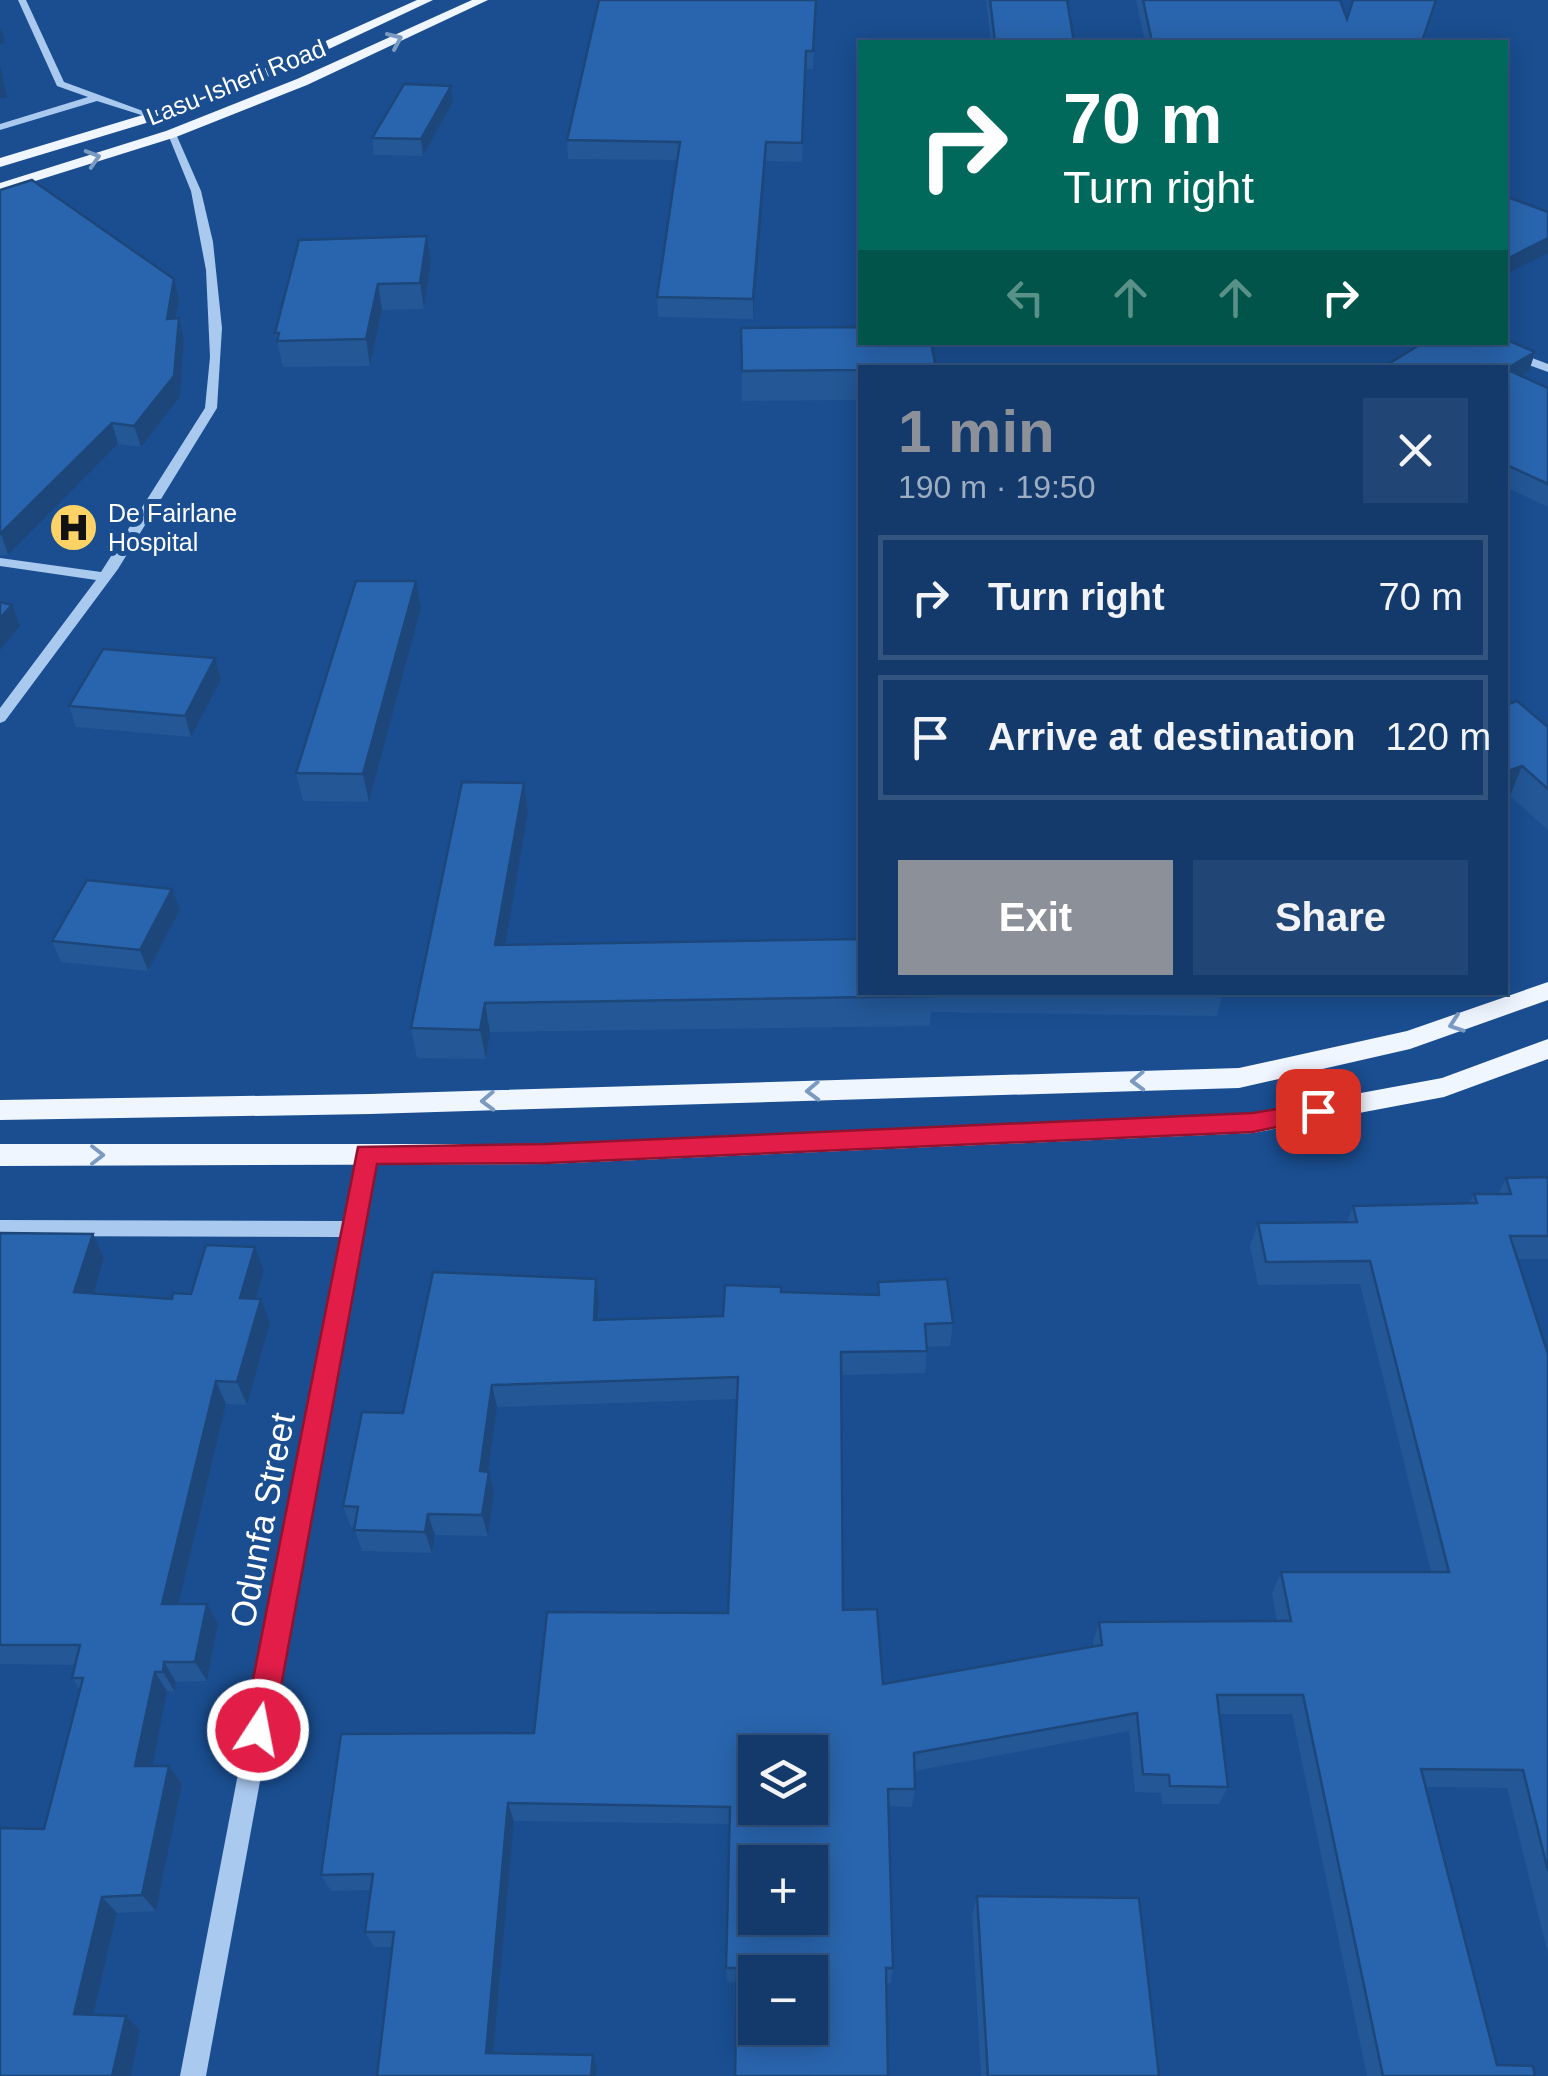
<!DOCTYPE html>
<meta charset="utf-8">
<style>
:root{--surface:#143a6c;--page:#214574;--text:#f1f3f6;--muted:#9dadc2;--line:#33547f;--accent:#8c9099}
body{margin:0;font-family:Arial,sans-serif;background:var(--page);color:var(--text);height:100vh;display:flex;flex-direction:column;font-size:38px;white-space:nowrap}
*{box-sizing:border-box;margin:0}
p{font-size:32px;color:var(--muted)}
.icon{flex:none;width:55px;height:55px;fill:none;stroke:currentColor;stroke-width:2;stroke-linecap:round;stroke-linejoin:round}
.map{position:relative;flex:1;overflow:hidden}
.panel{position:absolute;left:858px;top:365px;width:650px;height:630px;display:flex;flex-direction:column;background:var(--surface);border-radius:0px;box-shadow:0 5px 25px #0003,0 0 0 2px var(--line)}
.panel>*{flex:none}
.banner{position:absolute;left:858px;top:40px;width:650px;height:305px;border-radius:0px;box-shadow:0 5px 25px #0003,0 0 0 2px var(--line);background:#00695c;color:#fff;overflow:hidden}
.buttons{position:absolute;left:738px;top:1735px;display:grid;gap:20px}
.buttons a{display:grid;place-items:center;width:90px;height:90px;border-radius:0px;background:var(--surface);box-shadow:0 5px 25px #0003,0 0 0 2px var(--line);font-size:50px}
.pin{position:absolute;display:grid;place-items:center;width:85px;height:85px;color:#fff;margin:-42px;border-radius:20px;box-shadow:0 5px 15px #0006}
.me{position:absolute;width:110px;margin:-55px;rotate:11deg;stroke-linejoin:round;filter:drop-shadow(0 0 8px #0008)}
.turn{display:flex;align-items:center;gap:35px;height:210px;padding:0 40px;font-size:45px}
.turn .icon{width:130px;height:130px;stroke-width:2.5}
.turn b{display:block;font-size:70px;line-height:85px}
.lanes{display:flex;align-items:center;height:95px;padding:0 40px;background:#0003;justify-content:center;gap:50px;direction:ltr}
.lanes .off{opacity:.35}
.round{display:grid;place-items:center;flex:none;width:105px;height:105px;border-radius:0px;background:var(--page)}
.summary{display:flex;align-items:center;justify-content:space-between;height:170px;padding:0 40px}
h1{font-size:60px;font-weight:700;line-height:75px;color:var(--accent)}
.cta{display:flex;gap:20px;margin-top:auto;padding:20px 40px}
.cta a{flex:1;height:115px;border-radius:0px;background:var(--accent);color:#fff;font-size:40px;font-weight:700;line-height:115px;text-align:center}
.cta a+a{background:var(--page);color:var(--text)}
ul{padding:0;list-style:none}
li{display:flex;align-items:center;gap:30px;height:125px;margin:0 20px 15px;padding:0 20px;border:5px solid var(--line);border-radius:0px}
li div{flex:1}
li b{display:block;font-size:38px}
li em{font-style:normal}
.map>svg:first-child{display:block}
</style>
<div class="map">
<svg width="1548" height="2076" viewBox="0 0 1548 2076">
<rect width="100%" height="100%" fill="#1a4e90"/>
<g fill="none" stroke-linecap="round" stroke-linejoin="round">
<g fill="#a9c9ef" fill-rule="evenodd">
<path d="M18,0H26L64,82L154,115V119L97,101L0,130V124L88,97L57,86Z"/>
<path d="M167,132L176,134L201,191L213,242L222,328L217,408L118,569L5,721L0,723V708L96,580L0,566V558L101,572L205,408L210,357L206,270L191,191Z"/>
<path d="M1516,352L1548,364V372L1512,359L1510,356Z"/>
<path d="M366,1147L373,1149L375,1154L206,2076H180L341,1237L0,1236V1220L344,1221L357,1154L359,1149Z"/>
</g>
<g fill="#f0f6ff" fill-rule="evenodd">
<path d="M417,0H433L280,72L156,120L0,167V158L146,114L270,66Z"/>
<path d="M472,0H488L307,85L176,137L0,192V183L166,131L297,79Z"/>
<path d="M1548,982V1000L1410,1049L1239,1088L370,1114L0,1120V1100L370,1094L1239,1068L1407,1031Z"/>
<path d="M1548,1039V1059L1444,1097L1253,1133L546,1164L0,1166V1144H546L1253,1113L1442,1078Z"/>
</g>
</g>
<g fill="#235796">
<path d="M817,0L813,69H806L802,162L766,161L753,319L658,317L657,297L677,160L568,159L567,140Z"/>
<path d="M986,0H1067L1074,42H991Z"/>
<path d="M1136,0H1340L1347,19L1437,0L1424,42H1145Z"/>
<path d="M451,86L453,102L423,156L374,155L372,138Z"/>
<path d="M0,190L174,279L179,299L176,318H179L184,339L180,397L141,447L118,444L8,555H0Z"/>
<path d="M427,236L431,262L424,309L382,310L370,366L283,367L275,333Z"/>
<path d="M741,328L860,368V400L742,401Z"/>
<path d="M1535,352L1529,371L1521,376L1548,388V507L1505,487V368Z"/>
<path d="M421,608L369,802L303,801L296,773Z"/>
<path d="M221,680L191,737L76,727L69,706Z"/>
<path d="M1505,705L1548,727V830L1510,796Z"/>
<path d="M524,783L528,813L505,945L860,992H1223L1217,1016L931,1012L930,1026L490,1032L486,1059L417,1058L411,1028Z"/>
<path d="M180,910L148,971L61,962L52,941Z"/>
<path d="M1548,1177V1259H1518L1548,1354V1954L1507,1788L1426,1787L1497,2065L1535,2076H1367L1292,1714H1219L1228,1787L1219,1804H1162L1161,1793L1135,1792L1129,1731L914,1771L915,1789L912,1807L888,1806L893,1968L891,1983L727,1982L726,1968L730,1824L514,1821L493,2053L597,2068L596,2076H377L392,1947H374L365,1932L371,1890L331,1891L321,1875L534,1733L728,1613L737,1399L497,1407L488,1472L494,1493L488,1536L435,1535L432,1553L362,1551L354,1528L351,1527L343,1506L403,1413L599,1302V1319L723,1316L781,1292L877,1295L878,1282L953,1323L950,1346L927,1347L925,1373L842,1375L843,1610L883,1684L1093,1646V1642L1099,1622L1277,1621L1272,1593L1281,1572H1431L1360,1284L1258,1285L1250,1246L1258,1223L1347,1222L1353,1206L1469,1203L1474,1194H1498L1506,1178Z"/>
<path d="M0,1233L93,1234L104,1258L93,1293L172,1299L191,1294L255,1247L264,1271L256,1299L270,1323L247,1405L226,1404L179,1604L218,1624L207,1681L176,1682L175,1692L167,1691L152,1766H169L182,1784L156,1911L117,1913L93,2015L140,2030L131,2076H0L44,1829L80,1690L72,1678L75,1665L0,1664Z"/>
<path d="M977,1896L1159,2076H981L972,1916Z"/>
</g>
<g fill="#1d477a">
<path d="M1,28L5,43L0,44V29Z"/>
<path d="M0,65L7,98H0Z"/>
<path d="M451,86L453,102L423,156L421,139Z"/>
<path d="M766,142V161L753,319V299Z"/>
<path d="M427,236L431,262L424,309L420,283Z"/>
<path d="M1548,238V253L1505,275V260Z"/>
<path d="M174,279L179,299L172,340L167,319Z"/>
<path d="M378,284L382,310L370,366L366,339Z"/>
<path d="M179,318L184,339L180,397L141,447L134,426Z"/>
<path d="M1535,352L1529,371L1505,385L1506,369Z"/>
<path d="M112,423L118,444L8,555L1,534Z"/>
<path d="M416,581L421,608L369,802L363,774Z"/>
<path d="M12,605L20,626L0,650V618Z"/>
<path d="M215,658L221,680L191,737L185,716Z"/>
<path d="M1522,766L1510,796L1505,798V772Z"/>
<path d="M524,783L528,813L500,975L495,945Z"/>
<path d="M172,889L180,910L148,971L140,950Z"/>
<path d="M485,1003L490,1032L486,1059L480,1030Z"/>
<path d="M93,1234L104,1258L87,1316L74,1292Z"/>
<path d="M255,1247L264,1271L249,1322L240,1298Z"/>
<path d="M596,1279L599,1302L597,1342L594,1320Z"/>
<path d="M261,1299L270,1323L247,1405L237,1382Z"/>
<path d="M216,1381L226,1404L174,1624L162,1604Z"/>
<path d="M492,1385L497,1407L486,1487L489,1472L494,1493L488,1536L482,1515L480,1471Z"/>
<path d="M428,1514L435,1535L432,1553L425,1532Z"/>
<path d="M207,1604L218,1624L207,1681L195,1662Z"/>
<path d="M164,1662L176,1682L175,1692L163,1672Z"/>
<path d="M155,1672L167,1691L149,1785L135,1766Z"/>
<path d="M169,1766L182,1784L156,1911L142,1895Z"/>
<path d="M508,1803L514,1821L492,2066L486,2053Z"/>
<path d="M102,1897L117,1913L90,2028L74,2014Z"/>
<path d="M126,2016L140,2030L131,2076H112Z"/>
<path d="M593,2055L597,2068L596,2076H591Z"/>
</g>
<g fill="#2965ae" stroke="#1d477a" stroke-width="2.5" fill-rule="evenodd">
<path d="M599,0H816L813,51H806L802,143L766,142L753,299L657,297L680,142L567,140Z"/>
<path d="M990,0H1067L1074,42H995Z"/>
<path d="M1143,0H1340L1347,19L1353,0H1436L1422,42H1152Z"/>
<path d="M404,84L451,86L421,139L372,138Z"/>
<path d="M32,180L174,279L167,319L179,318L174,376L134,426L112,423L0,534V190Z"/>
<path d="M1505,196L1548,212V238L1505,260Z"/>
<path d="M427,236L420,283L378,284L366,339L277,341L279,333H275L299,240Z"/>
<path d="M860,327V342H931L936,368H860V370L742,371L741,328Z"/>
<path d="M1505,339L1535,352L1506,369L1548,388V484L1505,464V368H1382L1424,342H1505Z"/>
<path d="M356,581H416L363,774L296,773Z"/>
<path d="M0,602L12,605L0,618Z"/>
<path d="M103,649L215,658L185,716L69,706Z"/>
<path d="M1517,701L1548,727V789L1522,766L1505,772V705Z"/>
<path d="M462,782L524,783L495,945L860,939V992H933V996L485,1003L480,1030L411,1028Z"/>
<path d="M87,880L172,889L140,950L52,941Z"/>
<path d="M1548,1177V1236H1510L1548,1354V1871L1523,1770L1421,1769L1497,2065L1533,2066L1535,2076H1383L1303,1695H1217L1228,1787L1170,1786L1169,1775L1143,1774L1137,1713L914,1753L915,1789H888L893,1968H886L888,2076H735L737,1968H726L730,1807L508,1803L486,2053L593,2055L591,2076H377L394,1932H365L373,1874L321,1875L341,1734L534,1733L547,1612L728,1613L738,1377L492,1385L480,1471L489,1472L482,1515L428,1514L425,1532L354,1530L358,1507L343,1506L362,1412L403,1413L433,1272L596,1279L594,1320L723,1316L725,1285L781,1287V1292L879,1295L878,1282L947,1279L953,1323L925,1324L927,1351L841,1352L843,1610L877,1609L883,1684L1102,1645L1099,1622L1291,1621L1281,1572H1449L1370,1261L1266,1262L1258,1223L1357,1222L1353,1206L1477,1203L1474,1194H1511L1506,1178ZM755,1752H810V1808H755ZM755,1862H810V1918H755ZM755,1972H810V2028H755Z"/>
<path d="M0,1233L93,1234L74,1292L172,1299L173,1293L191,1294L206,1245L255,1247L240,1298L261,1299L237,1382L216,1381L162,1604H207L195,1662H164L163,1672H155L135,1766H169L142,1895L102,1897L74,2014L126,2016L112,2076H0V1828L44,1829L83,1678H72L80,1645H0Z"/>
<path d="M977,1896L1139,1898L1159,2076H988Z"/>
</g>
<defs><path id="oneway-chevron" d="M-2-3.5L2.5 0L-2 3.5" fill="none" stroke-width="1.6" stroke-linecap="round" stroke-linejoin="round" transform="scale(2.5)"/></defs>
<g stroke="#7a9ac2">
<use href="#oneway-chevron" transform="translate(395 40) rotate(-24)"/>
<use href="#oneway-chevron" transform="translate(93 158) rotate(-17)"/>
<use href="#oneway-chevron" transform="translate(1456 1024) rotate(161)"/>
<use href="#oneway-chevron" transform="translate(1138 1081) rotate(178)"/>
<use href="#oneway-chevron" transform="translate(813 1091) rotate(178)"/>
<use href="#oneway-chevron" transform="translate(488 1101) rotate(178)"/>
<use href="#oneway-chevron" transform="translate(97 1155)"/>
</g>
<path fill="#e11d48" stroke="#92132f" stroke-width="2.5" d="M1318,1102L1326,1104L1329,1111L1326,1117L1253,1132L546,1163L377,1164L273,1730L268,1740L258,1745L247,1740L243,1730L358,1147L546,1144L1253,1113Z"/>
<defs>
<symbol id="hospital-disc" viewBox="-11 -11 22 22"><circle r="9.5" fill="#ffd266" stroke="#1a4e90"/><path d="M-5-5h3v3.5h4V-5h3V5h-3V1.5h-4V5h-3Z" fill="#111"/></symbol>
</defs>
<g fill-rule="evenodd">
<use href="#hospital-disc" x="46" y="500" width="55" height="55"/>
</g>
<g text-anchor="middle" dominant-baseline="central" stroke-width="10" stroke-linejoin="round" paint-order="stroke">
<g font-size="25" fill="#fff" stroke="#1a4e90">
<text transform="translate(236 82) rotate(-22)">Lasu-Isheri Road</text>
</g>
<g font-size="25" fill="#fff" stroke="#1a4e90" text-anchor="start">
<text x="108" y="513">De Fairlane<tspan x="108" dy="29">Hospital</tspan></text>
</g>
<g font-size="35" fill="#fff" stroke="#1a4e90">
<text transform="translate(262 1520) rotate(-79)">Odunfa Street</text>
</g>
</g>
</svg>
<div class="buttons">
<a><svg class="icon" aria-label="layers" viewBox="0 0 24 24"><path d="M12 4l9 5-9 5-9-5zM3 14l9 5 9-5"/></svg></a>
<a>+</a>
<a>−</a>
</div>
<div class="pin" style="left:1318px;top:1111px;background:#d93025"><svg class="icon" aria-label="arrive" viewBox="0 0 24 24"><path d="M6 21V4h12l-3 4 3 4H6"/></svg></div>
<svg class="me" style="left:258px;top:1730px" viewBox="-20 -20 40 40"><circle r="17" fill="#e11d48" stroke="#fff" stroke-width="3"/><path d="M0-11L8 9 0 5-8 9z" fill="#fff"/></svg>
<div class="banner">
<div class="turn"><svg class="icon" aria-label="right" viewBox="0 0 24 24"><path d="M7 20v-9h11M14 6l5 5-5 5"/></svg><div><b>70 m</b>Turn right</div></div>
<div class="lanes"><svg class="icon off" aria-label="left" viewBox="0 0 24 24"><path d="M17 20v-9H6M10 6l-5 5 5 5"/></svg><svg class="icon off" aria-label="ahead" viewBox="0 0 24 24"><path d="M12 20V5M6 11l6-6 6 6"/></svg><svg class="icon off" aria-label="ahead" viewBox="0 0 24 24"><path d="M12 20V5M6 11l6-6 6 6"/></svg><svg class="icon" aria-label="right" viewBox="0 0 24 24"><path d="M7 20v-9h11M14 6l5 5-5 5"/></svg></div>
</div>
<section class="panel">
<div class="summary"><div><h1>1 min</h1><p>190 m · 19:50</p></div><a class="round"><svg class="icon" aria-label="close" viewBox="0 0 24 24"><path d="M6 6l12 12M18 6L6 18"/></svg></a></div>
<ul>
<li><svg class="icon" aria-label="right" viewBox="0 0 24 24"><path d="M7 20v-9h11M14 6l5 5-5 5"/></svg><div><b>Turn right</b></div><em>70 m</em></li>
<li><svg class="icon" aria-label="arrive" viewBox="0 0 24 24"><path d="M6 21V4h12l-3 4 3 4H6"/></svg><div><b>Arrive at destination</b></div><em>120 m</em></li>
</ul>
<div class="cta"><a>Exit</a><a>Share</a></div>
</section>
</div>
